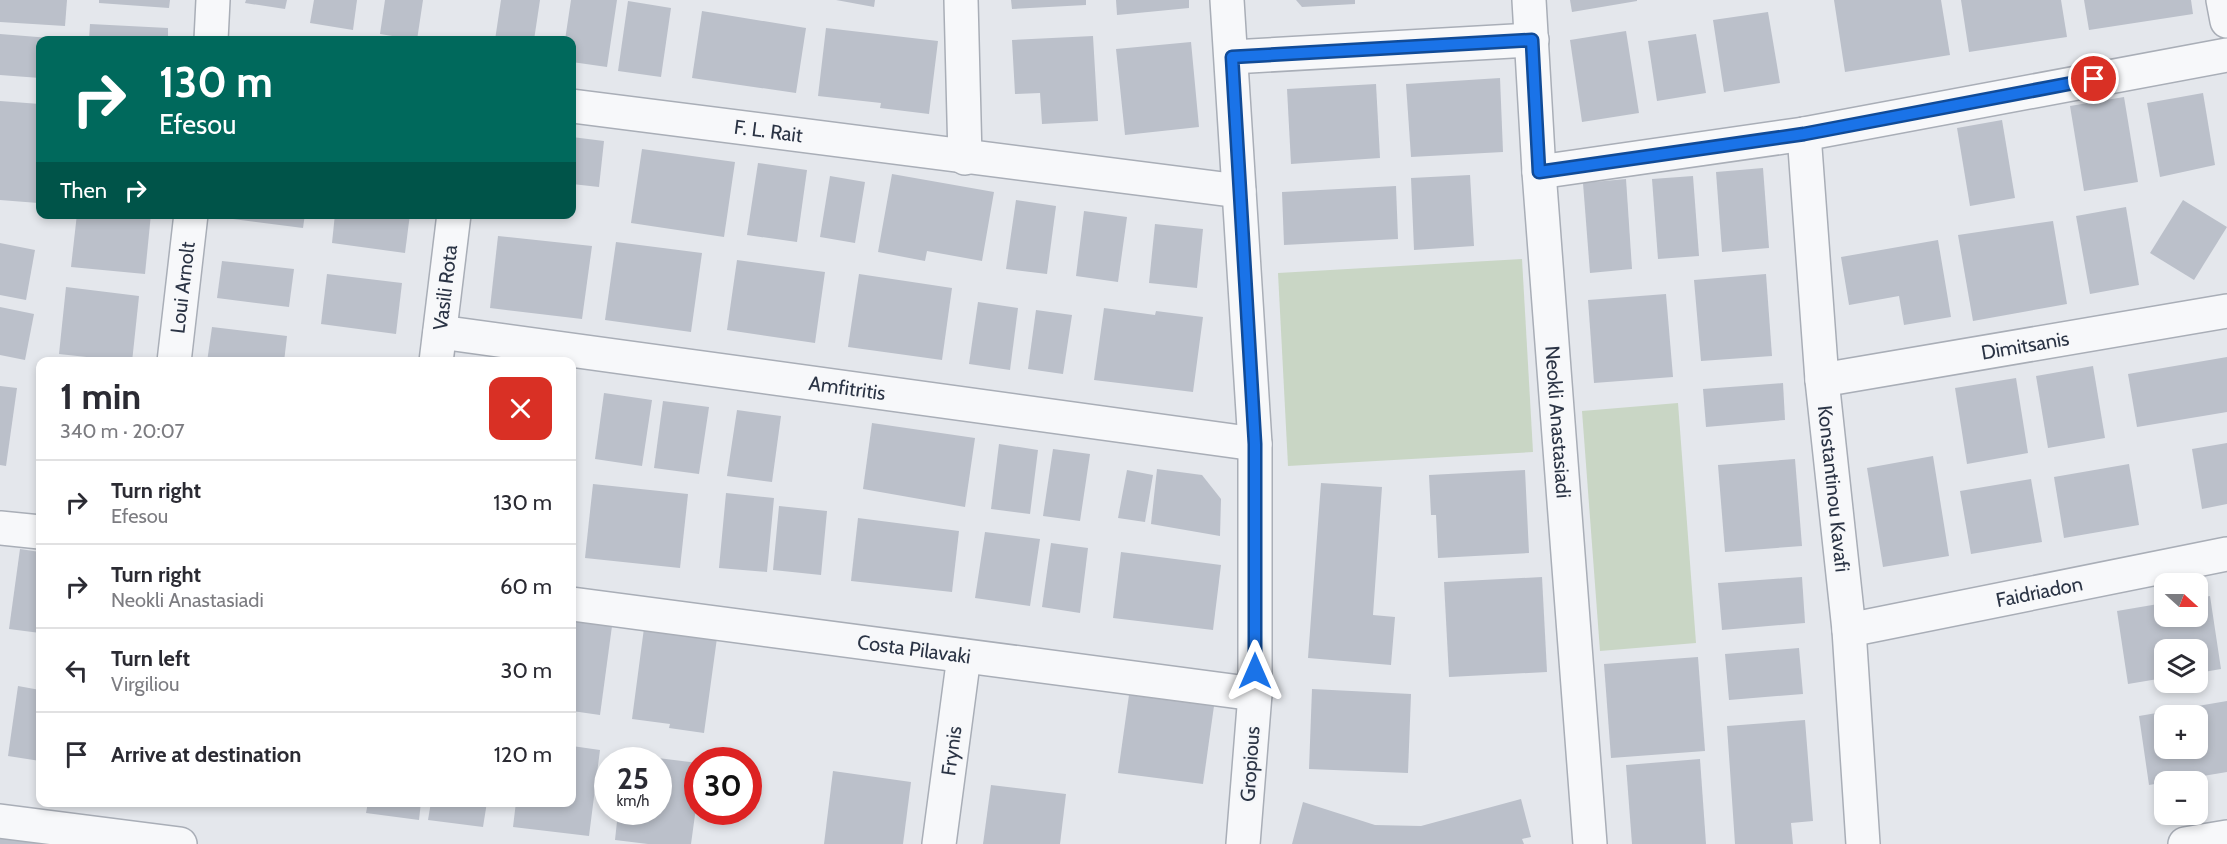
<!DOCTYPE html>
<meta charset="utf-8">
<style>
:root{--surface:#fff;--page:#f2f2f3;--text:#2b2b33;--muted:#7c7c81;--line:#e1e1e2}
body{margin:0;font-family:Cabin,sans-serif;background:var(--page);color:var(--text);height:100vh;display:flex;flex-direction:column;font-size:22px;white-space:nowrap}
*{box-sizing:border-box;margin:0}
p{font-size:20px;color:var(--muted)}
.icon{flex:none;width:33px;height:33px;fill:none;stroke:currentColor;stroke-width:2;stroke-linecap:round;stroke-linejoin:round}
.map{position:relative;flex:1;overflow:hidden}
.details{position:absolute;left:36px;top:357px;width:540px;height:450px;display:flex;flex-direction:column;background:var(--surface);border-radius:12px;box-shadow:0 3px 9px #0003}
.details>*{flex:none}
.hud{position:absolute;left:36px;top:36px;width:540px;height:183px;border-radius:12px;box-shadow:0 3px 9px #0003;background:#00695c;color:#fff;overflow:hidden}
.needle{width:39px;rotate:111deg}
.controls{position:absolute;left:2154px;top:573px;display:grid;gap:12px}
.controls a{display:grid;place-items:center;width:54px;height:54px;border-radius:12px;background:var(--surface);box-shadow:0 3px 9px #0003;font-size:30px}
.speed{position:absolute;left:594px;top:747px;display:flex;gap:12px;font-size:30px;font-weight:700;text-align:center}
.speed>*{display:grid;place-content:center;width:78px;height:78px;border-radius:50%;background:var(--surface);box-shadow:0 3px 9px #0003;line-height:1}
.speed small{font-size:15px;font-weight:400}
.speed .limit{border:9px solid #d22;background:#fff;color:#111}
.pin{position:absolute;display:grid;place-items:center;width:51px;height:51px;color:#fff;margin:-26px;border:3px solid #fff;border-radius:50%;box-shadow:0 2px 6px #0007}
.me{position:absolute;width:66px;margin:-33px;rotate:0deg;stroke-linejoin:round;filter:drop-shadow(0 0 4px #0008)}
.turn{display:flex;align-items:center;gap:21px;height:126px;padding:0 24px;font-size:27px}
.turn .icon{width:78px;height:78px;stroke-width:2.5}
.turn b{display:block;font-size:42px;line-height:51px}
.then{display:flex;align-items:center;height:57px;padding:0 24px;background:#0003;gap:12px;font-size:22px}
.round{display:grid;place-items:center;flex:none;width:63px;height:63px;border-radius:12px;background:var(--page)}
.headline{display:flex;align-items:center;justify-content:space-between;height:102px;padding:0 24px}
h1{font-size:36px;font-weight:700;line-height:45px}
ul{padding:0;list-style:none}
li{display:flex;align-items:center;gap:18px;height:84px;padding:0 24px;border-top:2px solid var(--line)}
li div{flex:1}
li b{display:block;font-size:22px}
li em{font-style:normal}
.map>svg:first-child{display:block}
</style>
<div class="map">
<svg width="2227" height="844" viewBox="0 0 2227 844">
<rect width="100%" height="100%" fill="#e4e7ec"/>
<g fill="#c9d6c5">
<path d="M1522,259L1533,452L1288,466L1278,273Z"/>
<path d="M1678,403L1696,643L1600,651L1582,411Z"/>
</g>
<g fill="#bbc0ca" fill-rule="evenodd">
<path d="M0,0H67L65,26L0,22Z"/>
<path d="M99,0H170L169,8L99,3Z"/>
<path d="M246,0H287L285,9L245,3Z"/>
<path d="M314,0H357L353,30L310,23Z"/>
<path d="M385,0H423L417,40L380,34Z"/>
<path d="M501,0H540L534,40H495Z"/>
<path d="M571,0H617L607,67L572,62V40H565Z"/>
<path d="M836,0H875L874,7Z"/>
<path d="M1011,0H1086V5L1012,9Z"/>
<path d="M1116,0H1189V8L1117,15Z"/>
<path d="M1296,0H1355V4L1302,7Z"/>
<path d="M1570,0H1637V1L1572,12Z"/>
<path d="M1834,0H1941L1950,55L1845,72Z"/>
<path d="M1961,0H2061L2067,37L1969,52Z"/>
<path d="M2084,0H2191L2193,14L2089,30Z"/>
<path d="M628,1L671,8L661,77L618,71Z"/>
<path d="M702,11L806,28L796,93L692,78Z"/>
<path d="M1768,12L1780,83L1724,92L1713,20Z"/>
<path d="M90,24L168,28V40H89Z"/>
<path d="M826,28L938,41L929,114L880,108L881,103L818,96Z"/>
<path d="M1626,31L1639,113L1582,122L1570,40Z"/>
<path d="M0,34L63,39V40H40V78L0,75Z"/>
<path d="M1696,34L1706,93L1657,101L1648,41Z"/>
<path d="M1093,36L1098,121L1042,124L1040,93L1015,94L1012,40Z"/>
<path d="M1191,42L1199,127L1125,135L1116,49Z"/>
<path d="M1500,78L1503,152L1411,157L1406,84Z"/>
<path d="M1376,84L1380,158L1291,164L1287,89Z"/>
<path d="M2203,93L2215,165L2160,177L2147,103Z"/>
<path d="M2124,97L2138,182L2084,191L2070,106Z"/>
<path d="M0,101L40,104L38,203L0,200Z"/>
<path d="M2002,120L2015,198L1970,206L1957,128Z"/>
<path d="M572,137L604,141L599,187L572,184Z"/>
<path d="M642,149L735,162L724,237L631,223Z"/>
<path d="M758,163L807,170L797,242L747,235Z"/>
<path d="M1763,168L1769,248L1722,252L1716,172Z"/>
<path d="M892,174L994,192L982,261L927,251L925,261L878,252Z"/>
<path d="M1470,175L1474,246L1414,250L1411,178Z"/>
<path d="M830,176L865,182L855,243L820,237Z"/>
<path d="M1693,176L1699,256L1658,259L1652,179Z"/>
<path d="M1626,179L1632,269L1590,273L1583,183Z"/>
<path d="M1396,186L1398,239L1284,245L1282,192Z"/>
<path d="M1016,200L1056,206L1047,274L1006,269Z"/>
<path d="M2183,200L2227,227L2194,280L2150,253Z"/>
<path d="M2126,207L2139,285L2090,294L2076,216Z"/>
<path d="M1084,211L1127,217L1118,282L1076,276Z"/>
<path d="M77,214H151L145,274L71,267Z"/>
<path d="M234,214H305L303,228L233,219Z"/>
<path d="M335,214H410L405,253L332,243Z"/>
<path d="M2053,221L2067,304L1973,321L1958,235Z"/>
<path d="M1155,224L1203,229L1197,288L1149,283Z"/>
<path d="M498,236L592,246L582,319L490,308Z"/>
<path d="M1938,240L1951,317L1904,325L1899,296L1849,305L1841,257Z"/>
<path d="M616,242L702,253L691,332L605,320Z"/>
<path d="M0,243L35,250L26,300L0,295Z"/>
<path d="M737,260L825,272L815,343L727,330Z"/>
<path d="M222,261L294,269L289,307L217,298Z"/>
<path d="M327,274L402,283L396,334L321,324Z"/>
<path d="M859,274L952,288L942,360L848,347Z"/>
<path d="M1766,274L1772,356L1701,361L1694,280Z"/>
<path d="M66,287L139,296L132,362L59,354Z"/>
<path d="M1666,294L1673,377L1594,383L1588,300Z"/>
<path d="M978,302L1018,308L1010,370L969,364Z"/>
<path d="M0,307L34,314L25,360L0,355Z"/>
<path d="M1104,308L1155,315L1156,311L1203,317L1193,392L1094,380Z"/>
<path d="M1036,310L1072,315L1063,374L1028,369Z"/>
<path d="M212,327L287,336L284,362H207Z"/>
<path d="M2227,357V412L2137,427L2128,374Z"/>
<path d="M2093,366L2105,438L2048,448L2036,376Z"/>
<path d="M2016,378L2028,453L1967,464L1955,388Z"/>
<path d="M1783,383L1785,420L1706,427L1703,389Z"/>
<path d="M0,386L17,388L6,466L0,465Z"/>
<path d="M604,393L652,400L642,466L595,459Z"/>
<path d="M663,401L709,407L699,474L654,468Z"/>
<path d="M737,410L781,416L772,482L727,476Z"/>
<path d="M872,423L975,438L965,507L863,489Z"/>
<path d="M2227,443V504L2202,509L2192,449Z"/>
<path d="M999,444L1038,450L1030,514L991,509Z"/>
<path d="M1053,449L1090,454L1080,521L1043,516Z"/>
<path d="M1933,456L1949,556L1883,567L1867,468Z"/>
<path d="M1795,459L1802,546L1725,552L1718,465Z"/>
<path d="M2129,464L2139,525L2064,538L2054,477Z"/>
<path d="M1157,469L1202,475L1221,499L1220,536L1151,524Z"/>
<path d="M1127,470L1153,475L1145,522L1118,518Z"/>
<path d="M1525,470L1529,553L1438,558L1436,515H1431L1429,475Z"/>
<path d="M2031,479L2042,542L1971,554L1960,491Z"/>
<path d="M1321,483L1382,487L1373,615L1395,617L1391,665L1308,658Z"/>
<path d="M593,484L688,494L680,568L585,558Z"/>
<path d="M726,493L774,498L767,572L719,568Z"/>
<path d="M779,506L827,511L821,575L773,570Z"/>
<path d="M858,518L959,531L952,592L851,581Z"/>
<path d="M985,532L1040,539L1030,606L975,598Z"/>
<path d="M1051,543L1088,548L1080,613L1042,607Z"/>
<path d="M20,549L40,552V633L9,629Z"/>
<path d="M1121,552L1221,565L1213,630L1113,618Z"/>
<path d="M1542,577L1547,672L1449,677L1444,582Z"/>
<path d="M1802,577L1805,623L1722,630L1718,583Z"/>
<path d="M2210,596L2221,669L2198,673V650H2164V678L2128,684L2117,611L2164,603V616H2198V598Z"/>
<path d="M572,621L612,626L600,715L572,711Z"/>
<path d="M644,628L717,638L704,733L669,728L670,724L632,719Z"/>
<path d="M1799,648L1803,694L1729,700L1725,654Z"/>
<path d="M1698,657L1705,751L1611,758L1604,664Z"/>
<path d="M18,686L40,690V761L8,756Z"/>
<path d="M1312,689L1411,694L1408,773L1309,769Z"/>
<path d="M1129,695L1214,706L1203,784L1118,773Z"/>
<path d="M2227,701V772L2149,785L2139,716ZM2164,716H2198V748H2164Z"/>
<path d="M1805,720L1813,821L1791,823L1793,844H1735L1727,726Z"/>
<path d="M572,746L600,750L589,836L513,827L516,802H572Z"/>
<path d="M626,754L698,763V793L691,844H648L615,840L618,812H658V760H625Z"/>
<path d="M1700,759L1706,844H1632L1626,765Z"/>
<path d="M833,771L911,782L903,844H824Z"/>
<path d="M991,785L1066,794L1060,844H983Z"/>
<path d="M1521,799L1531,837L1522,839L1524,844H1292L1303,802L1375,825L1421,826Z"/>
<path d="M368,802H421L419,820L366,813Z"/>
<path d="M431,802H487L483,827L428,820Z"/>
<path d="M0,833L65,844H0Z"/>
</g>
<g fill="none" stroke-linecap="round" stroke-linejoin="round">
<defs>
<g id="minor">
<path d="M961,0L965,158"/>
<path d="M1227,0L1255,444V694L1243,844"/>
<path id="s1" d="M1529,0L1539,172L1590,844"/>
<path d="M2223,0L2227,21"/>
<path d="M211,40L213,0"/>
<path d="M1232,57L1532,40"/>
<path id="s2" d="M572,106L1239,191"/>
<path id="s3" d="M1804,134L1822,380L1849,630L1863,844"/>
<path d="M1539,172L1804,134L2227,55"/>
<path id="s4" d="M440,332L1255,444"/>
<path id="s5" d="M174,362L191,214"/>
<path id="s6" d="M436,362L454,214"/>
<path id="s7" d="M1822,380L2227,311"/>
<path d="M0,528L40,532"/>
<path id="s8" d="M572,604L1255,694"/>
<path id="s9" d="M1849,630L2227,554"/>
<path d="M0,821L180,844"/>
<path id="s10" d="M939,844L964,656"/>
<path d="M2185,844L2227,837"/>
</g>
</defs>
<use href="#minor" stroke="#a9aeb7" stroke-width="36"/>
<use href="#minor" stroke="#f7f8fa" stroke-width="33"/>
</g>
<g fill="none" stroke-linecap="round" stroke-linejoin="round">
<defs>
<path id="route" d="M1255,671V444L1232,57L1532,40L1539,172L1804,134L2094,79"/>
</defs>
<use href="#route" stroke="#114b97" stroke-width="15"/>
<use href="#route" stroke="#1a73e8" stroke-width="10"/>
</g>
<g text-anchor="middle" dominant-baseline="central" stroke-width="4.5" stroke-linejoin="round" paint-order="stroke">
<g font-size="20" fill="#2b3445" stroke="#f4f6f9">
<text stroke="none"><textPath href="#s2" startOffset="198">F. L. Rait</textPath></text>
<text stroke="none"><textPath href="#s5" startOffset="75">Loui Arnolt</textPath></text>
<text stroke="none"><textPath href="#s6" startOffset="75">Vasili Rota</textPath></text>
<text stroke="none"><textPath href="#s7" startOffset="206">Dimitsanis</textPath></text>
<text stroke="none"><textPath href="#s4" startOffset="411">Amfitritis</textPath></text>
<text stroke="none"><textPath href="#s1" startOffset="423">Neokli Anastasiadi</textPath></text>
<text stroke="none"><textPath href="#s3" startOffset="356">Konstantinou Kavafi</textPath></text>
<text stroke="none"><textPath href="#s9" startOffset="194">Faidriadon</textPath></text>
<text stroke="none"><textPath href="#s8" startOffset="345">Costa Pilavaki</textPath></text>
<text stroke="none"><textPath href="#s10" startOffset="94">Frynis</textPath></text>
<text transform="translate(1250 764) rotate(-86)">Gropious</text>
</g>
</g>
</svg>
<div class="controls">
<a><svg class="needle" viewBox="-14 -14 28 28"><path d="M0-13l5 13h-10z" fill="#e53935"/><path d="M0 13l5-13h-10z" fill="#7c7c81"/></svg></a>
<a><svg class="icon" aria-label="layers" viewBox="0 0 24 24"><path d="M12 4l9 5-9 5-9-5zM3 14l9 5 9-5"/></svg></a>
<a>+</a>
<a>−</a>
</div>
<div class="speed"><div>25<small>km/h</small></div><div class="limit">30</div></div>
<div class="pin" style="left:2094px;top:79px;background:#d93025"><svg class="icon" aria-label="arrive" viewBox="0 0 24 24"><path d="M6 21V4h12l-3 4 3 4H6"/></svg></div>
<svg class="me" style="left:1255px;top:671px" viewBox="-20 -20 40 40"><path d="M0-17L14 15 0 8-14 15z" fill="#1a73e8" stroke="#fff" stroke-width="4"/></svg>
<div class="hud">
<div class="turn"><svg class="icon" aria-label="right" viewBox="0 0 24 24"><path d="M7 20v-9h11M14 6l5 5-5 5"/></svg><div><b>130 m</b>Efesou</div></div>
<div class="then">Then<svg class="icon" aria-label="right" viewBox="0 0 24 24"><path d="M7 20v-9h11M14 6l5 5-5 5"/></svg></div>
</div>
<section class="details">
<div class="headline"><div><h1>1 min</h1><p>340 m · 20:07</p></div><a class="round" style="background:#d93025;color:#fff"><svg class="icon" aria-label="close" viewBox="0 0 24 24"><path d="M6 6l12 12M18 6L6 18"/></svg></a></div>
<ul>
<li><svg class="icon" aria-label="right" viewBox="0 0 24 24"><path d="M7 20v-9h11M14 6l5 5-5 5"/></svg><div><b>Turn right</b><p>Efesou</p></div><em>130 m</em></li>
<li><svg class="icon" aria-label="right" viewBox="0 0 24 24"><path d="M7 20v-9h11M14 6l5 5-5 5"/></svg><div><b>Turn right</b><p>Neokli Anastasiadi</p></div><em>60 m</em></li>
<li><svg class="icon" aria-label="left" viewBox="0 0 24 24"><path d="M17 20v-9H6M10 6l-5 5 5 5"/></svg><div><b>Turn left</b><p>Virgiliou</p></div><em>30 m</em></li>
<li><svg class="icon" aria-label="arrive" viewBox="0 0 24 24"><path d="M6 21V4h12l-3 4 3 4H6"/></svg><div><b>Arrive at destination</b></div><em>120 m</em></li>
</ul>
</section>
</div>
